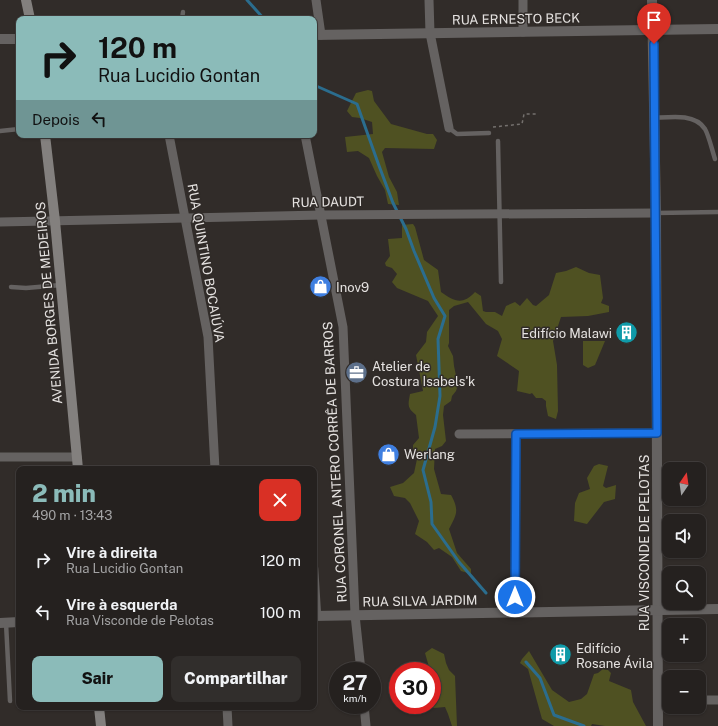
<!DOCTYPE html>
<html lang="pt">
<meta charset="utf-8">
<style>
:root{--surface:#25211f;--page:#312e2c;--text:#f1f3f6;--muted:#a3a3a4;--line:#423e3d;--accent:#8bbbb9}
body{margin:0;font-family:"Public Sans",sans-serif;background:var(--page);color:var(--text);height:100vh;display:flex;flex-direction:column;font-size:15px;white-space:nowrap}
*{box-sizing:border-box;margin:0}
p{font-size:13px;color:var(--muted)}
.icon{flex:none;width:22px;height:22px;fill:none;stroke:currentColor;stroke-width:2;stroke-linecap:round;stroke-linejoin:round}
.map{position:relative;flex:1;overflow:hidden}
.details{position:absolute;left:16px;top:466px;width:301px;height:244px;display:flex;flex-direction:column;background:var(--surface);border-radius:8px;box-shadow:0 1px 3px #0004,0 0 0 1px var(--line)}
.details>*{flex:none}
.guide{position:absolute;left:16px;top:16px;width:301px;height:122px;border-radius:8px;box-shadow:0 1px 3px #0004,0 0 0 1px var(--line);background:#8bbbb9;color:#111;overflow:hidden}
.needle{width:26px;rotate:13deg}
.buttons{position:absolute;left:662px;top:462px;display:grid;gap:8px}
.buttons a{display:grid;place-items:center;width:44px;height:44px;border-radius:8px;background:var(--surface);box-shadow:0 1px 3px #0004,0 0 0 1px var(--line);font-size:20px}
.speed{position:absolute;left:329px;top:662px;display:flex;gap:8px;font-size:20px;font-weight:700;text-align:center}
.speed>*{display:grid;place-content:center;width:52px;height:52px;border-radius:50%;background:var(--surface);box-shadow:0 1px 3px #0004,0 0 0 1px var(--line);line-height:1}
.speed small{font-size:10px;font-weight:400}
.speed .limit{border:6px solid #d22;background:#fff;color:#111}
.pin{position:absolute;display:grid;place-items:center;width:34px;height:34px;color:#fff;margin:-41px -17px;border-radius:50% 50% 50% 0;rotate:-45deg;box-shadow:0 0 4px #0007}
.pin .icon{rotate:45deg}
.me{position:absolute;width:44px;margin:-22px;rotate:0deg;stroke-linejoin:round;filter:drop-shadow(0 0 3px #0008)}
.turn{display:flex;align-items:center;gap:14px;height:84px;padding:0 16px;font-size:18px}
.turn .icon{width:52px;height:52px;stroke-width:2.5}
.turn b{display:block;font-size:28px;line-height:34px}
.then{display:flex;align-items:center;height:38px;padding:0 16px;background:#0003;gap:8px;font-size:15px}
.round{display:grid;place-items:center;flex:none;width:42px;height:42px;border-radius:8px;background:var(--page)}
.head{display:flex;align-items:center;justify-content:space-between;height:68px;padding:0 16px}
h1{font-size:24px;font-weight:800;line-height:30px;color:var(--accent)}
.primary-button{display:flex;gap:8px;margin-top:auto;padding:8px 16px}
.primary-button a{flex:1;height:46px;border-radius:8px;background:var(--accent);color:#111;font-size:16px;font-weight:800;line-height:46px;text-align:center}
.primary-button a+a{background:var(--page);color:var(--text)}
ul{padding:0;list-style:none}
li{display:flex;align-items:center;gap:12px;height:52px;padding:0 16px}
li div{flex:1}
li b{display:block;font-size:15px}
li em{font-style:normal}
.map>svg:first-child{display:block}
</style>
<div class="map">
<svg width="718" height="726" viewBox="0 0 718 726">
<rect width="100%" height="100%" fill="#312c29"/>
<g fill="#4f5122">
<path d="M368,90L372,91L374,101L391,124L427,134H433L437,140L434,149L385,148L382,152L389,177L397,192L399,205L388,204L385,190L377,176L369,158L358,151L347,152L345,137L373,134L372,122L360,118L352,117L347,111L356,93Z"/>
<path d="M413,224L415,227L424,260L438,270L441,292C454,301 462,306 475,292L481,296L483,311L486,312H495L502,316L506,306L515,302L520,306L527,298L533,305L536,306L549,295L556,273L566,271L576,267L589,273L600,275L603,298L601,303L609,306V312L588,316L561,317L553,341L557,365L558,411L556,419L548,416L546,406V401L542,398H536L532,393L530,394L517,391L519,371L497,356L502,339L498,331L486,324L468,302L454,306L449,310V343L448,346L453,356L454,366L457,380L458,385L456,391L452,396L451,401L444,406L443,415L446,441L442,446L435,449L434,469L441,494L451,495C460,511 456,515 449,529L457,553L471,569V574L461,571L452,557L439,548L434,550L427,542L415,534L419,521L410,503L405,498L394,496L390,487L403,483L414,473L417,459L413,449V445L419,438L416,415C407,408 408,405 410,394L423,391L416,355L426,342L427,332L438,316L428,301L397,288L392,282L397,274L392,268L386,266L385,263L390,256L388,239L402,238V225Z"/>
<path d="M583,341H605L595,365L588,368L583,365Z"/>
<path d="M599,464L608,466L603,486L606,488L616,485L615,499L604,502L587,524L574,521L575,503L579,493L590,489L587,478L594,466Z"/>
<path d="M432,648L444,654L446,663L449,670L455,676L457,726H452L448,714L445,707L434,708L431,705H432V693L437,688C435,680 432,680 432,671H426L429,667L425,653Z"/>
<path d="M529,651L552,690L569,702L581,699L587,694L594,674L598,673L603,669L608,670L611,673L609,681L631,690L633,702L646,726H605L592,724L591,726H554L542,719L528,669L520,663L522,659Z"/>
</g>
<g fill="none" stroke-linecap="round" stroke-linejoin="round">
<g stroke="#2b6d8e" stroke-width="3">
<path d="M247,0L264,19"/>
<path d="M314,85L357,104L378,163L393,203L406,229L414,251L434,298L445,316L438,339L440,396L435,427L423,470L431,502L432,524L459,562L486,593"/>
<path d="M526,662L540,678L554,715L584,726"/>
</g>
<path stroke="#74706d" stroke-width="1.5" stroke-dasharray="3 3" stroke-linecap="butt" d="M493,127L522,124L524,114H537"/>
<g stroke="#656261" stroke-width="4.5">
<path d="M182,19L183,12"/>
<path d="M655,118C670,117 695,113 705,129C709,136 712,150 715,159"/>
<path d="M449,128L457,134L489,133"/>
<path d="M0,131L19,129"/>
<path d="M498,141L501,282"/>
<path d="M656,213L718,212"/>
<path d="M11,287L26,288L61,285"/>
<path d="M316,568L319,616"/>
<path d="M6,623L10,701"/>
</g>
<g stroke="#656261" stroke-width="9">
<path d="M316,0L321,35"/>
<path d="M429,0L430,33L449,128"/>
<path d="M523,0V32"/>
<path d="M169,135L208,337L215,469"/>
<path d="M305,135L343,327L355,615L361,671"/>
<path d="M0,222L321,215L656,213"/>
<path d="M459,434L657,433"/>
<path d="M0,457H77"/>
<path d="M515,612L516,434"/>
<path d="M658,699H669"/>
<path d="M699,700H718"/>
<path d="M364,705L366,726"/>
<path d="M227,707L228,726"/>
</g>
<g stroke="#656261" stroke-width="10">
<path d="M652,0L656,213L658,726"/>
<path d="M314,35L718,29"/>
<path d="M0,39H19"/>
<path d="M314,616L718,609"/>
<path d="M0,623L19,622"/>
</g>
<g stroke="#83807e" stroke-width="10">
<path d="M26,0L30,19"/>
<path d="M45,135L55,221L78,469"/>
<path d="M99,707L101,726"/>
</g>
</g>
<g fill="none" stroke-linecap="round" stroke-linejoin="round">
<defs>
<path id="route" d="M515,597L516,434L657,433L655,182L654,44"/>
</defs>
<use href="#route" stroke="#114b97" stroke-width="10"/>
<use href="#route" stroke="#1a73e8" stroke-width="7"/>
</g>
<defs>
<symbol id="shop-disc" viewBox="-11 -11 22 22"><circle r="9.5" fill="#3f7fe0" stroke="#312c29"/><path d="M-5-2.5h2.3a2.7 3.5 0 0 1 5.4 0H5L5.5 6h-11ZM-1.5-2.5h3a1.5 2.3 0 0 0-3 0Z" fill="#fff"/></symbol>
<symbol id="building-disc" viewBox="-11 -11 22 22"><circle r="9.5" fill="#0f9aa8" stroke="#312c29"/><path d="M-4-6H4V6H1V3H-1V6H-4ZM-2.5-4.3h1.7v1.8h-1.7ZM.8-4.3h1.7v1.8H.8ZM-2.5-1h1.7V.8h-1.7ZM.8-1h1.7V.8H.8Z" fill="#fff"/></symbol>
<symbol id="office-disc" viewBox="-11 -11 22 22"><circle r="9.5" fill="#5c6f8a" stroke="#312c29"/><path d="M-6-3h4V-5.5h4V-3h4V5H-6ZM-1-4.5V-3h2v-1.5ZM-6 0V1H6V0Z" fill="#fff"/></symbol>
</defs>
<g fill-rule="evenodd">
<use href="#shop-disc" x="308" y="274" width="25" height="25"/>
<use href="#building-disc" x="614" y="320" width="25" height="25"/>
<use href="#office-disc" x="344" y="360" width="25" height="25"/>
<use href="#shop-disc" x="376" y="442" width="25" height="25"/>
<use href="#building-disc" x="548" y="642" width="25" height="25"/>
</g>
<g text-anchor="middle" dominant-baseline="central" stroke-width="3" stroke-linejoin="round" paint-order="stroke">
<g font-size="13" fill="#e5e2e0" stroke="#312c29">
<text transform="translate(516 19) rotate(-1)">RUA ERNESTO BECK</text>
<text transform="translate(328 202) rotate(-1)">RUA DAUDT</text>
<text transform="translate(206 263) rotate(80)">RUA QUINTINO BOCAIÚVA</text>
<text transform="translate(49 303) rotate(-95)">AVENIDA BORGES DE MEDEIROS</text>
<text transform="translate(335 462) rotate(-93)">RUA CORONEL ANTERO CORRÊA DE BARROS</text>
<text transform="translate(644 543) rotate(-90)">RUA VISCONDE DE PELOTAS</text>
<text transform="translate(420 601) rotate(-1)">RUA SILVA JARDIM</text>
</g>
<g font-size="13" fill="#e5e2e0" stroke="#312c29" text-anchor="start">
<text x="336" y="287">Inov9</text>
<text x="612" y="333" text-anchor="end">Edifício Malawi</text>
<text x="372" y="366">Atelier de<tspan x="372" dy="15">Costura Isabels'k</tspan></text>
<text x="404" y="454">Werlang</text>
<text x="576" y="648">Edifício<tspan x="576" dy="15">Rosane Ávila</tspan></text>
</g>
</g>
</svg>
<div class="buttons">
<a><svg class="needle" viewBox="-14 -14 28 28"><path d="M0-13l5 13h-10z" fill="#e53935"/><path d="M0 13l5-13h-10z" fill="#a3a3a4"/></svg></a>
<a><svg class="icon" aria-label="sound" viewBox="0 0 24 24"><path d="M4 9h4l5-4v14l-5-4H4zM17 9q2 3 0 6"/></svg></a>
<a><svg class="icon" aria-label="search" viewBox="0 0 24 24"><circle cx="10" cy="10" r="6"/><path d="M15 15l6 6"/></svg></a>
<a>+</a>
<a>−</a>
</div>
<div class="speed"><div>27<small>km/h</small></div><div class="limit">30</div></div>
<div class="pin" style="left:654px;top:44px;background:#d93025"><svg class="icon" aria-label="arrive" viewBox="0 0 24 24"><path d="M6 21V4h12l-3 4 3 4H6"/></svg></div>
<svg class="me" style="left:515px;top:597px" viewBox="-20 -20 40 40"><circle r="17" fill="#1a73e8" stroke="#fff" stroke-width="3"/><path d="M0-11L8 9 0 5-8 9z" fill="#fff"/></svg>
<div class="guide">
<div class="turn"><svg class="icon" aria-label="right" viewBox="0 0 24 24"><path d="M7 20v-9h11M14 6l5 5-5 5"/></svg><div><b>120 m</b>Rua Lucidio Gontan</div></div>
<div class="then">Depois<svg class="icon" aria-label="left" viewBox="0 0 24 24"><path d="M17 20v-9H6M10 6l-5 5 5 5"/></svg></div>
</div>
<section class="details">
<div class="head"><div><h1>2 min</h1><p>490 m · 13:43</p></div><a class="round" style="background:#d93025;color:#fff"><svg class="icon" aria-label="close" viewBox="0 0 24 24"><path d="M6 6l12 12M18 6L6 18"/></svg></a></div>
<ul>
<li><svg class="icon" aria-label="right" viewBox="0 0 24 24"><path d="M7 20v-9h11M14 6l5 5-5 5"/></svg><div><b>Vire à direita</b><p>Rua Lucidio Gontan</p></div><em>120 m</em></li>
<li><svg class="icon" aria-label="left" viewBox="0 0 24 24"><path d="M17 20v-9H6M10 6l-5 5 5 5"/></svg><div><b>Vire à esquerda</b><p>Rua Visconde de Pelotas</p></div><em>100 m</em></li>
</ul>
<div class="primary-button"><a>Sair</a><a>Compartilhar</a></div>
</section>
</div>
